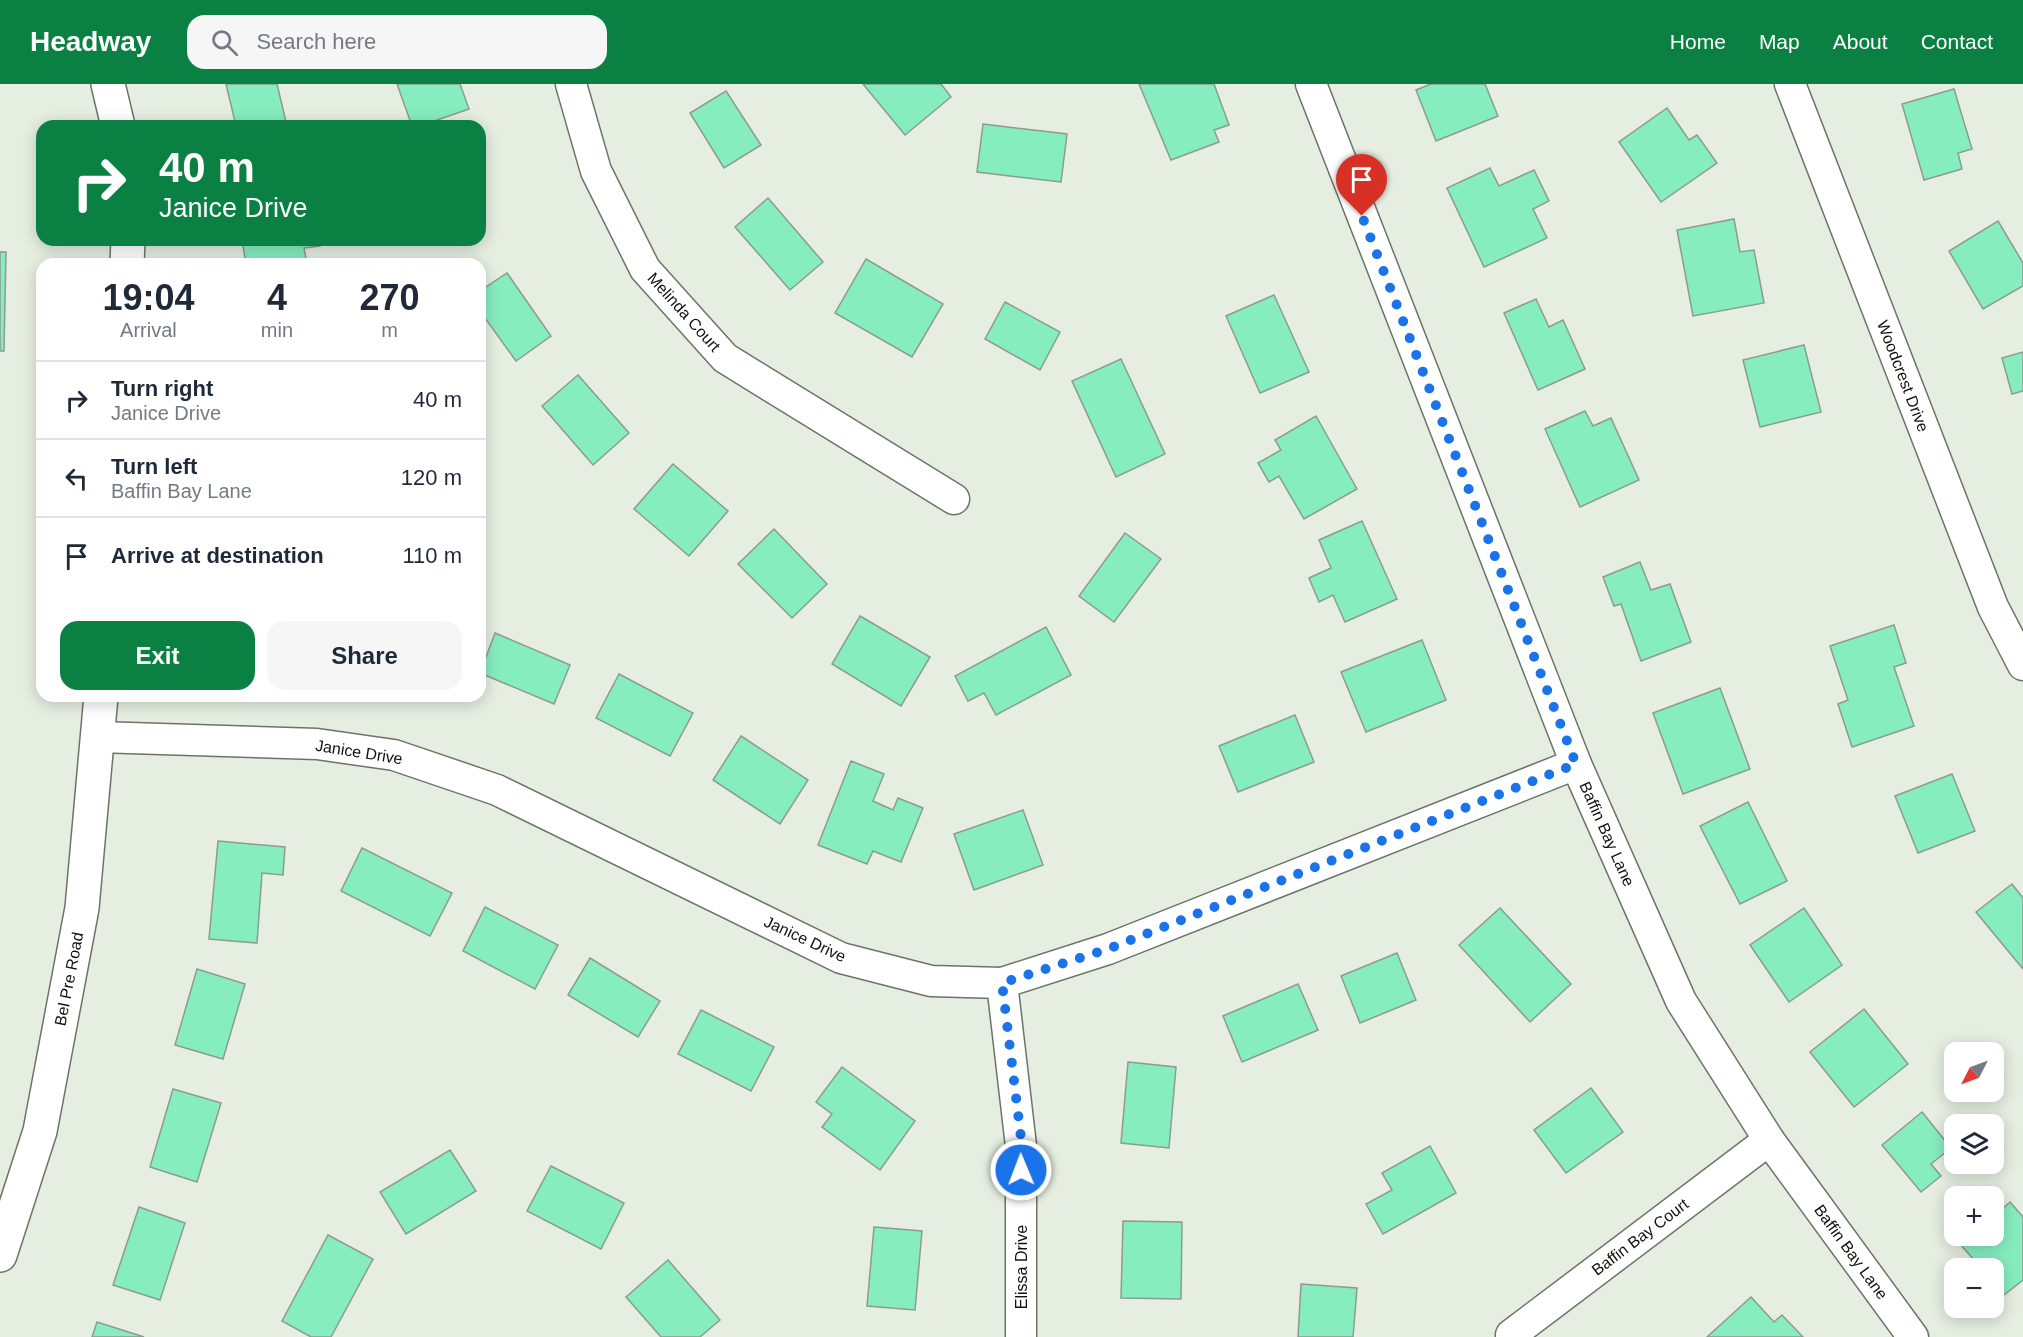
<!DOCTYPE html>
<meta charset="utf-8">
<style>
:root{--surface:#fff;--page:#f6f6f7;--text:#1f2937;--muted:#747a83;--line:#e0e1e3;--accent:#0b8043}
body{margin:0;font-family:Helvetica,sans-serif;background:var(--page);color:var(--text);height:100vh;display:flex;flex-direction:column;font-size:22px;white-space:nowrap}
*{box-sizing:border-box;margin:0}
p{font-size:20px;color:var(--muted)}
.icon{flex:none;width:33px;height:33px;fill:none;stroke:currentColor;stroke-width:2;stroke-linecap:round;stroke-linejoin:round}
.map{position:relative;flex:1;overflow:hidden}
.details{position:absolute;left:36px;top:174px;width:450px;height:444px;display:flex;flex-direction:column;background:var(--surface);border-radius:18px;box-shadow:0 3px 15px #0003}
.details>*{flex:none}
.hud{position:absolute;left:36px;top:36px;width:450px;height:126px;border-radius:18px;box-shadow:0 3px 15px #0003;background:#0b8043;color:#fff;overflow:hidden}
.needle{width:39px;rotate:228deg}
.buttons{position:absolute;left:1944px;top:958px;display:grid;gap:12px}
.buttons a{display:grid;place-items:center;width:60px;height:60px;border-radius:12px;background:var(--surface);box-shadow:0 3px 15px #0003;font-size:30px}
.pin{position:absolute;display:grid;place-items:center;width:51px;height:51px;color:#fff;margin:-62px -26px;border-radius:50% 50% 50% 0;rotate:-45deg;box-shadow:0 0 6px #0007}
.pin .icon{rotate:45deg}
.me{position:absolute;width:66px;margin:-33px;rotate:359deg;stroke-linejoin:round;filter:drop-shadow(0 0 4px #0008)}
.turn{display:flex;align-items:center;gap:21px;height:126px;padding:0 24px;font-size:27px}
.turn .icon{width:78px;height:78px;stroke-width:2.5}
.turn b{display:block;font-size:42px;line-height:51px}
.eta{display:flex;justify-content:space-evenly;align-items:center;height:102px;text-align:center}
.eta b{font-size:36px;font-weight:800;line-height:42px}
.cta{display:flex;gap:12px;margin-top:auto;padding:12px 24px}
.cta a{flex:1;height:69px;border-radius:18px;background:var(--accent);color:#fff;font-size:24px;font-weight:800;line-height:69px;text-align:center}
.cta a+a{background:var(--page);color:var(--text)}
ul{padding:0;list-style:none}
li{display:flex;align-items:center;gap:18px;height:78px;padding:0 24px;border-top:2px solid var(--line)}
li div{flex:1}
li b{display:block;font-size:22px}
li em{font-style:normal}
header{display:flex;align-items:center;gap:36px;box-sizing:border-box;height:84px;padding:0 30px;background:var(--accent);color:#fff}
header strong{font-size:28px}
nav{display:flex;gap:33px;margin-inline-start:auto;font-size:21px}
.search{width:420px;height:54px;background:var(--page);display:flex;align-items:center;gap:15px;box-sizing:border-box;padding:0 21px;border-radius:18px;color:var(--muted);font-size:22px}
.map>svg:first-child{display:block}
</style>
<header>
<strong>Headway</strong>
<div class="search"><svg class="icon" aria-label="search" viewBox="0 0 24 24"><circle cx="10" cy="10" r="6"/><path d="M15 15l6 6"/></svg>Search here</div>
<nav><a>Home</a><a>Map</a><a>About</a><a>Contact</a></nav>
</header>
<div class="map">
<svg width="2023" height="1253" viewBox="0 0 2023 1253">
<rect width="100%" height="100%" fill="#e5eee1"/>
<g fill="#86edbf" stroke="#8c9b93" stroke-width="1.5">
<path d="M226,0H277L287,42H236Z"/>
<path d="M397,0H460L469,25L420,42H412Z"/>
<path d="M863,0H941L951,13L905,51Z"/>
<path d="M1139,0H1214L1229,41L1214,46L1219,58L1171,76Z"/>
<path d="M1431,0H1485L1498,32L1436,57L1416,6Z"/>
<path d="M1954,5L1972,65L1958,69L1962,85L1924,96L1902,20Z"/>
<path d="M726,7L761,61L724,84L690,29Z"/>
<path d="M1667,24L1689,56L1697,51L1717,79L1661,118L1619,58Z"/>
<path d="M983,40L1067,50L1061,98L977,88Z"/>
<path d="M1490,84L1499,102L1534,86L1549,117L1533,125L1547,154L1484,183L1447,104Z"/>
<path d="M768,114L823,178L790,206L735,143Z"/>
<path d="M1734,135L1740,168L1754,166L1764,219L1693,232L1677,146Z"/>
<path d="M1998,137L2023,179V202L1983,225L1949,167Z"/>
<path d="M242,156H320V162L304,164L307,180H246Z"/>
<path d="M0,168H6L4,267H0Z"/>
<path d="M866,175L943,220L912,273L835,229Z"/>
<path d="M507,189L551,252L516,277L480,227V207Z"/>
<path d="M1274,211L1309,288L1260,309L1226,232Z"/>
<path d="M1536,215L1549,243L1563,236L1585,285L1538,306L1504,229Z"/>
<path d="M1005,218L1060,248L1040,286L985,255Z"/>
<path d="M1804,261L1821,328L1760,343L1743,276Z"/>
<path d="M2023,268V307L2012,310L2002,274Z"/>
<path d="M1121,275L1165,370L1116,393L1072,297Z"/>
<path d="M578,291L629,349L593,381L542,322Z"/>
<path d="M1585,327L1593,342L1611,334L1639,396L1580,423L1545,345Z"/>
<path d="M1316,332L1357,405L1304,435L1279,392L1269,398L1258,379L1281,366L1275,356Z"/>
<path d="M673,380L728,427L689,472L634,425Z"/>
<path d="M1362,437L1397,515L1345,538L1333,511L1319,518L1309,494L1331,484L1319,456Z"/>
<path d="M774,445L827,500L792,534L738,480Z"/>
<path d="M1125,449L1161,475L1114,538L1079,512Z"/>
<path d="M1640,478L1651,506L1670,500L1691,558L1641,577L1621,520L1614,522L1603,493Z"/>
<path d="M860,532L930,573L901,622L832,580Z"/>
<path d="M1894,541L1906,579L1894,583L1914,642L1852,663L1838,620L1848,616L1830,562Z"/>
<path d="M1046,543L1071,591L996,631L984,609L968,617L955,592Z"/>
<path d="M495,549L570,581L554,620L480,589Z"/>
<path d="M1422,556L1446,616L1366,648L1341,588Z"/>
<path d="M619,590L693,629L670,672L596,634Z"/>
<path d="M1720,604L1750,685L1683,710L1653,629Z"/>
<path d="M1295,631L1314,678L1238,708L1219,662Z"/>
<path d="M741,652L808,696L780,740L713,696Z"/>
<path d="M851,677L884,690L873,717L893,726L898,714L923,724L901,778L873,767L867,780L818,761Z"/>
<path d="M1952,690L1975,747L1918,769L1895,712Z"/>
<path d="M1748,718L1787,797L1740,820L1700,742Z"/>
<path d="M1023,726L1043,781L974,806L954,750Z"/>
<path d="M218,757L285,763L283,791L262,789L257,859L209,855Z"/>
<path d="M362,764L452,809L430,852L341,807Z"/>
<path d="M2012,800L2023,814V885L1976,828Z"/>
<path d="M485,823L558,861L535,905L463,867Z"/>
<path d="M1500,824L1571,900L1530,938L1459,861Z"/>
<path d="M1804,824L1842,881L1789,918L1750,861Z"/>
<path d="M1397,869L1416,916L1360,939L1341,892Z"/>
<path d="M590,874L660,917L638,953L568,911Z"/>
<path d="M197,885L245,900L223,975L175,961Z"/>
<path d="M1298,900L1318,946L1242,978L1223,932Z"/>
<path d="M1864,925L1908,980L1854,1023L1810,968Z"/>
<path d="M701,926L774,963L751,1007L678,970Z"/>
<path d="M1128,978L1176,983L1169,1064L1121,1059Z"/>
<path d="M842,983L915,1037L880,1086L822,1043L832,1030L816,1018Z"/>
<path d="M1591,1004L1623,1048L1566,1089L1534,1046Z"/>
<path d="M173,1005L221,1019L197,1098L150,1083Z"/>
<path d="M1922,1028L1951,1064L1931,1080L1941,1092L1921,1108L1882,1061Z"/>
<path d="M1430,1062L1456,1109L1383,1150L1366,1120L1392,1106L1382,1089Z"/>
<path d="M450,1066L476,1107L406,1150L380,1108Z"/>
<path d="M551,1082L624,1119L601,1165L527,1127Z"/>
<path d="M2010,1118L2023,1133V1196L2004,1211L1994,1199V1185H1982L1960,1160L1970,1152H1994V1132Z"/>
<path d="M139,1123L185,1139L160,1216L113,1201Z"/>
<path d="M1123,1137L1182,1138L1181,1215L1121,1214Z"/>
<path d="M874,1143L922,1147L915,1226L867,1222Z"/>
<path d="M328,1151L373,1175L331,1253H311L282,1237Z"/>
<path d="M668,1176L720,1236L700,1253H661L626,1213Z"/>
<path d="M1301,1200L1357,1204L1353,1253H1298Z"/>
<path d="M1751,1213L1774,1238L1782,1231L1803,1253H1707Z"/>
<path d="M97,1238L144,1253H92Z"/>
</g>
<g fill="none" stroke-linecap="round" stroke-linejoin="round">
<defs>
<g id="minor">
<path d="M571,0L596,87L645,185L725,274L954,415"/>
<path d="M1311,0L1576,680L1681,917L1769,1056L1913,1253"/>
<path d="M1790,0L1993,523L2023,581"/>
<path d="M98,653L317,660L394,671L497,706L841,874L931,897L1002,899L1108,865L1576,680"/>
<path d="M1002,899L1021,1062V1253"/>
<path d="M1511,1251L1769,1056"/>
</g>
<g id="secondary">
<path d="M108,0L118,42"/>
<path d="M127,180L128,156"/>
<path d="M0,1171L40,1047L82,824L101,612"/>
</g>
</defs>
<use href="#minor" stroke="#6c7468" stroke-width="33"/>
<use href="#secondary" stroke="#6c7468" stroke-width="36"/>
<use href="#minor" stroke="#fff" stroke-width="30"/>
<use href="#secondary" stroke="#fff" stroke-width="33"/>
</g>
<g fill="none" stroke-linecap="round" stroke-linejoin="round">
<path stroke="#1a73e8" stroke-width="10" stroke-dasharray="0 18" d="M1021,1086L1022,1062L1002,899L1108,865L1576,680L1362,132"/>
</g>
<g text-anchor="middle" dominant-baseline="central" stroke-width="5" stroke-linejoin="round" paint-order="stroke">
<g font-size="16" fill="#10120e" stroke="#fff">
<text transform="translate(684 228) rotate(48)">Melinda Court</text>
<text transform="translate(1903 292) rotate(69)">Woodcrest Drive</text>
<text transform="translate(359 668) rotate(9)">Janice Drive</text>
<text transform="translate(1607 750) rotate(66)">Baffin Bay Lane</text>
<text transform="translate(805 855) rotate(25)">Janice Drive</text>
<text transform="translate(69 895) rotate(-79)">Bel Pre Road</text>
<text transform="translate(1640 1153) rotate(-37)">Baffin Bay Court</text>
<text transform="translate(1851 1168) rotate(54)">Baffin Bay Lane</text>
<text transform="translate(1021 1183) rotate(-90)">Elissa Drive</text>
</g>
</g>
</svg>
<div class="buttons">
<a><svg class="needle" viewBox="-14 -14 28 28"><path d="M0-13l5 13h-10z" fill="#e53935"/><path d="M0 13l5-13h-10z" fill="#747a83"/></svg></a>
<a><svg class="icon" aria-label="layers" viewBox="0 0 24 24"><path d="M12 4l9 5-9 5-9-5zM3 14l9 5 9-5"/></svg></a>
<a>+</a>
<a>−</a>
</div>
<div class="pin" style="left:1362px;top:132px;background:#d93025"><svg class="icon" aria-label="arrive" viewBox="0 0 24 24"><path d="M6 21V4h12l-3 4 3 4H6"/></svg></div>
<svg class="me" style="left:1021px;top:1086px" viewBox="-20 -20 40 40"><circle r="17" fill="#1a73e8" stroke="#fff" stroke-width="3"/><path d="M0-11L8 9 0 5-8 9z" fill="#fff"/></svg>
<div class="hud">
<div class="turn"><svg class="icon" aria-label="right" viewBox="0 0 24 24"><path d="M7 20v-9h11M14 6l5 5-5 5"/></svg><div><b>40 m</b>Janice Drive</div></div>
</div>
<section class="details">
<div class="eta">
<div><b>19:04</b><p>Arrival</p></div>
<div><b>4</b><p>min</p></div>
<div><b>270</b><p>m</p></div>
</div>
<ul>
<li><svg class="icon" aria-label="right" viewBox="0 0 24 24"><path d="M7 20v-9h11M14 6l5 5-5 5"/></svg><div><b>Turn right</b><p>Janice Drive</p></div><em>40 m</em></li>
<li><svg class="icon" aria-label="left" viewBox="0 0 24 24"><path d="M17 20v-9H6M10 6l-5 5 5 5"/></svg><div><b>Turn left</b><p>Baffin Bay Lane</p></div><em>120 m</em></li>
<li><svg class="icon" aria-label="arrive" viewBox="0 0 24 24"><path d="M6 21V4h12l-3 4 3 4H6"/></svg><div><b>Arrive at destination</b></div><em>110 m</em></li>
</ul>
<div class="cta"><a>Exit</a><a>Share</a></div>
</section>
</div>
